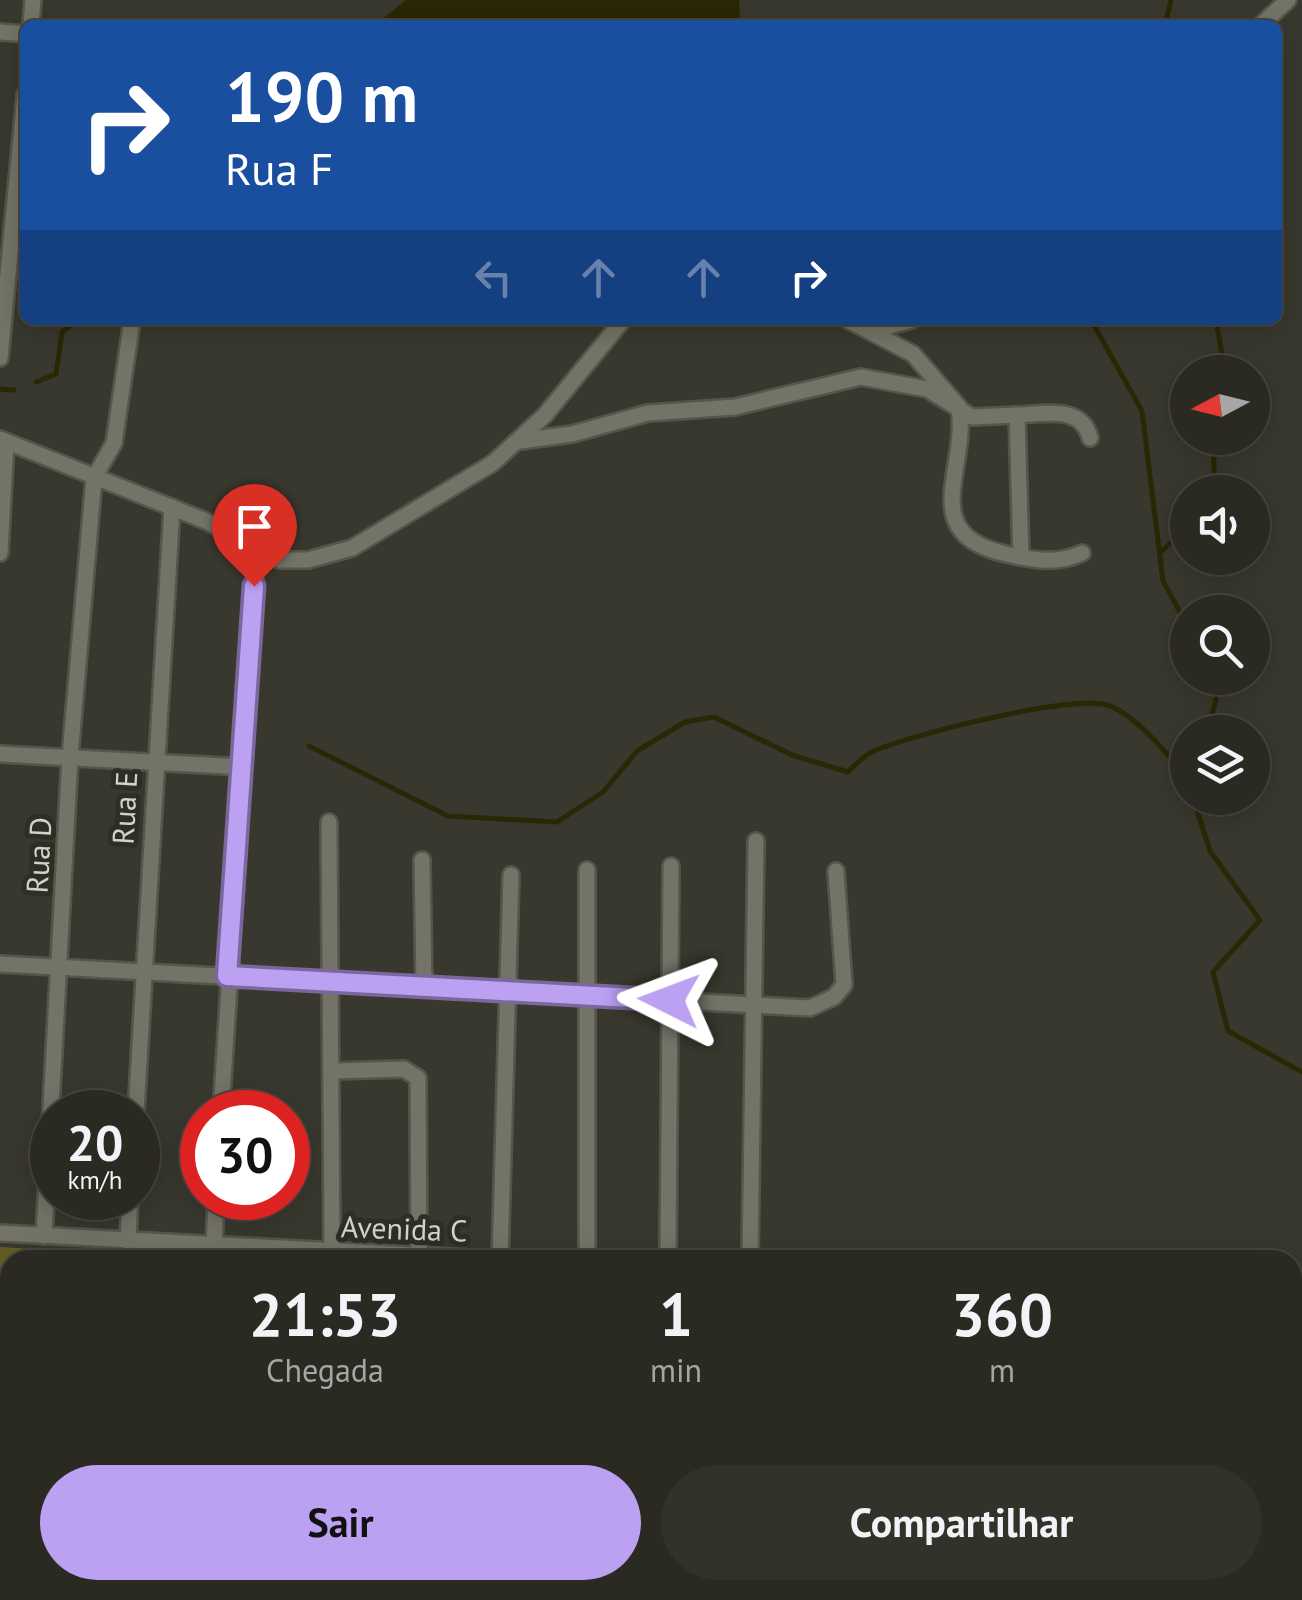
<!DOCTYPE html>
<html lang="pt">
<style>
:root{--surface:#2b2a22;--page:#33322a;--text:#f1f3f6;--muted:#a6a7a5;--line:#474640;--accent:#bca0f2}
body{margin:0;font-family:"PT Sans",sans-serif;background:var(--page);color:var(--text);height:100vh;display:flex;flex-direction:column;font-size:38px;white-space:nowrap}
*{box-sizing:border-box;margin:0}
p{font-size:32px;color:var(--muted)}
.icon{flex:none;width:55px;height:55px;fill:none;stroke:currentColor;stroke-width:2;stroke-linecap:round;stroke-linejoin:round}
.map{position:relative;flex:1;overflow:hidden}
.side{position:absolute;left:0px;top:1250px;width:1302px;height:350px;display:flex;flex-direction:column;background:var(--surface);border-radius:30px 30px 0 0;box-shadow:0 5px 25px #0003,0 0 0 2px var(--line)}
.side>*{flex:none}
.guide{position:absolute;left:20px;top:20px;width:1262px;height:305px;border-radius:15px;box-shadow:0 5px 25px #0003,0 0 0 2px var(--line);background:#1a4fa0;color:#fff;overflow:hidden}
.needle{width:65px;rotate:263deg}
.tools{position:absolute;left:1170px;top:355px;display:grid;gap:20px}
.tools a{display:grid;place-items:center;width:100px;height:100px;border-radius:50%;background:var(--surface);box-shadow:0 5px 25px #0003,0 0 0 2px var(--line);font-size:50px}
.speed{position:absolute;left:30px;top:1090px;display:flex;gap:20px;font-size:50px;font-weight:700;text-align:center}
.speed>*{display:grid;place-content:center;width:130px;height:130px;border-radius:50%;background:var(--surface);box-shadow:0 5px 25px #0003,0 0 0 2px var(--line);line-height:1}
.speed small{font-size:25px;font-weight:400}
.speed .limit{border:15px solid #d22;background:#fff;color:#111}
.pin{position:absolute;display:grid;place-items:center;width:85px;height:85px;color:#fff;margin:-102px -42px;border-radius:50% 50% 50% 0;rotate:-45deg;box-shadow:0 0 10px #0007}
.pin .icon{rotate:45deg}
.me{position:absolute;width:110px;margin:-55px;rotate:273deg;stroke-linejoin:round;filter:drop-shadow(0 0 8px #0008)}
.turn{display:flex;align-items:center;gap:35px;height:210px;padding:0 40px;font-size:45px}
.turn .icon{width:130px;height:130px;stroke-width:2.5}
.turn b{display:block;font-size:70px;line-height:85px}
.lanes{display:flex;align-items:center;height:95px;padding:0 40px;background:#0003;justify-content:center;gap:50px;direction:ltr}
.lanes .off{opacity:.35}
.eta{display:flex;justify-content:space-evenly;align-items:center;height:170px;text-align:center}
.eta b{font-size:60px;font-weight:700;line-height:70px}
.cta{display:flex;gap:20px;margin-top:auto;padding:20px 40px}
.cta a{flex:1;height:115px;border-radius:60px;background:var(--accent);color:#111;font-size:40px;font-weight:700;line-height:115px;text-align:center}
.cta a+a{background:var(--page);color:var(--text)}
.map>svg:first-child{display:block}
</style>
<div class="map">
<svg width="1302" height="1600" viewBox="0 0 1302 1600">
<rect width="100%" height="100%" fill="#39382e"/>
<path fill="#625f24" d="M0,1247L231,1260H10V1590H238V1600H0Z"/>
<path fill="#292704" d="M406,0H739L740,25H375Z"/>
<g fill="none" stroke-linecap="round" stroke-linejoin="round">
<g stroke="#292704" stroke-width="5">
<path d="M1165,25L1171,0"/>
<path d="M1091,320L1142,411L1163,581L1188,627"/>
<path d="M1216,320L1222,355L1220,372"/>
<path d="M36,382L56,374L62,332L78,320"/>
<path d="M0,389L14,390"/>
<path d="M1213,438L1215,492"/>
<path d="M1161,552L1188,526"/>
<path d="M1208,732L1219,686L1215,678"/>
<path d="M309,746L448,816L557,822L603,792L637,751L685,722L714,717L792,755L848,772C855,765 863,756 872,752C909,735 1072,694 1107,705C1135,714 1176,760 1188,786"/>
<path d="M1193,798L1210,851L1260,920L1213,972L1228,1031L1302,1072"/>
<path d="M1292,1415L1302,1417"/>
<path d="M1094,1590L1101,1600"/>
</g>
<defs>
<g id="minor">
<path d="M31,25L33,0"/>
<path d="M1261,25L1288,0"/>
<path d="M0,32L25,34"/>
<path d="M848,320L913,354L959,407C969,469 915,534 1006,554C1033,560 1056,565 1082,553"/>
<path d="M871,331L911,320"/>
<path d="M0,358L25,95"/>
<path d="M1017,415C1045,414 1082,405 1090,438"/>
<path d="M0,439L206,521L279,560H308L352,548L493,463L545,415L623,320"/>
<path d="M520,441L572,434L648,413L735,407L861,377L927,389L972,417L1017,415L1021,557"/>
<path d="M0,553L6,442"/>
<path d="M0,754L243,767"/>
<path d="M329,822L332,1253"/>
<path d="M422,860L424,989"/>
<path d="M0,964L810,1008L834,997L844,985L836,871"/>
<path d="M334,1071L404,1069L418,1078L419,1256"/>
<path d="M136,1112L172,507"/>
<path d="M221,1112L257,550"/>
<path d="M0,1233L506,1260"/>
<path d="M44,1236L70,757L94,478L114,443L132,320"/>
<path d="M128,1241L130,1198"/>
<path d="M214,1247L216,1198"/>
<path d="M500,1260L511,875"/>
<path d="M587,1260V870"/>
<path d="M668,1260L671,866"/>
<path d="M750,1260L756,841"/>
<path d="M0,1336L10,1332"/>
<path d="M590,1590L591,1600"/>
<path d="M337,1600L338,1590"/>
<path d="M432,1600V1590"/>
<path d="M502,1600V1590"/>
<path d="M671,1600V1590"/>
<path d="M756,1600V1590"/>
</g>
</defs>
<use href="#minor" stroke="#55554c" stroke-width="20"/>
<use href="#minor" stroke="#737367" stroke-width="15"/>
</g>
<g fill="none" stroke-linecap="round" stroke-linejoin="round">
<defs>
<path id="route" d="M254,586L227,976L669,1000"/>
</defs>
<use href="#route" stroke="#7a689d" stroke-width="25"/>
<use href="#route" stroke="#bca0f2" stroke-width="18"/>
</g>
<g text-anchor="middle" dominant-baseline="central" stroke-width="10" stroke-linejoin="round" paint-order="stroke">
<g font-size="30" fill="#d2d2cb" stroke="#2e2e24">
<text transform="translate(124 808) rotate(-87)">Rua E</text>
<text transform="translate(38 855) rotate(-87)">Rua D</text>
<text transform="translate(404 1228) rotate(2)">Avenida C</text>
</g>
</g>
</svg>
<div class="tools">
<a><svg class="needle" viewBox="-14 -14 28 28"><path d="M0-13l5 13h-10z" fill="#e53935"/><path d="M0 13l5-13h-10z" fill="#a6a7a5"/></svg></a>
<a><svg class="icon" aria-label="sound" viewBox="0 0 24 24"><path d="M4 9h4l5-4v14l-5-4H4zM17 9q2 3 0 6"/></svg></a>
<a><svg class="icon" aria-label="search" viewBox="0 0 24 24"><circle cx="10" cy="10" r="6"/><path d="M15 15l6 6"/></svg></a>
<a><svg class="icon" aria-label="layers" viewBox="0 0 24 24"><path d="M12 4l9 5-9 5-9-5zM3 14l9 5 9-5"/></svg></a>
</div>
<div class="speed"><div>20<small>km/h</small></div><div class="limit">30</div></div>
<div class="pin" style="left:254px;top:586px;background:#d93025"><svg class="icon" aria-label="arrive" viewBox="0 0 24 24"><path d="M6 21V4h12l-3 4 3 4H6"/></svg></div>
<svg class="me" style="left:669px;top:1000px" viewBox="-20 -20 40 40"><path d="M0-17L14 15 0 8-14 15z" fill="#bca0f2" stroke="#fff" stroke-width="4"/></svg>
<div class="guide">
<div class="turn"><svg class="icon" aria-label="right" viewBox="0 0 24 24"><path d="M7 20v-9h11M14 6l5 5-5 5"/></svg><div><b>190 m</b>Rua F</div></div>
<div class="lanes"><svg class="icon off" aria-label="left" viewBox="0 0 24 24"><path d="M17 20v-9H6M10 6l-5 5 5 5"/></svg><svg class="icon off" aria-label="ahead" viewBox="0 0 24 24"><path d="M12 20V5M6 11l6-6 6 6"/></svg><svg class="icon off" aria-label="ahead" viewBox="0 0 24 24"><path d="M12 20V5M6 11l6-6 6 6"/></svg><svg class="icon" aria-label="right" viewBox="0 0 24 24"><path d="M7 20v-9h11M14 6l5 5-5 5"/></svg></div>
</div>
<section class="side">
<div class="eta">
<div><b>21:53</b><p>Chegada</p></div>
<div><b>1</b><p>min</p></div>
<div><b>360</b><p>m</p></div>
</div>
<div class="cta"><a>Sair</a><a>Compartilhar</a></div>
</section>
</div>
